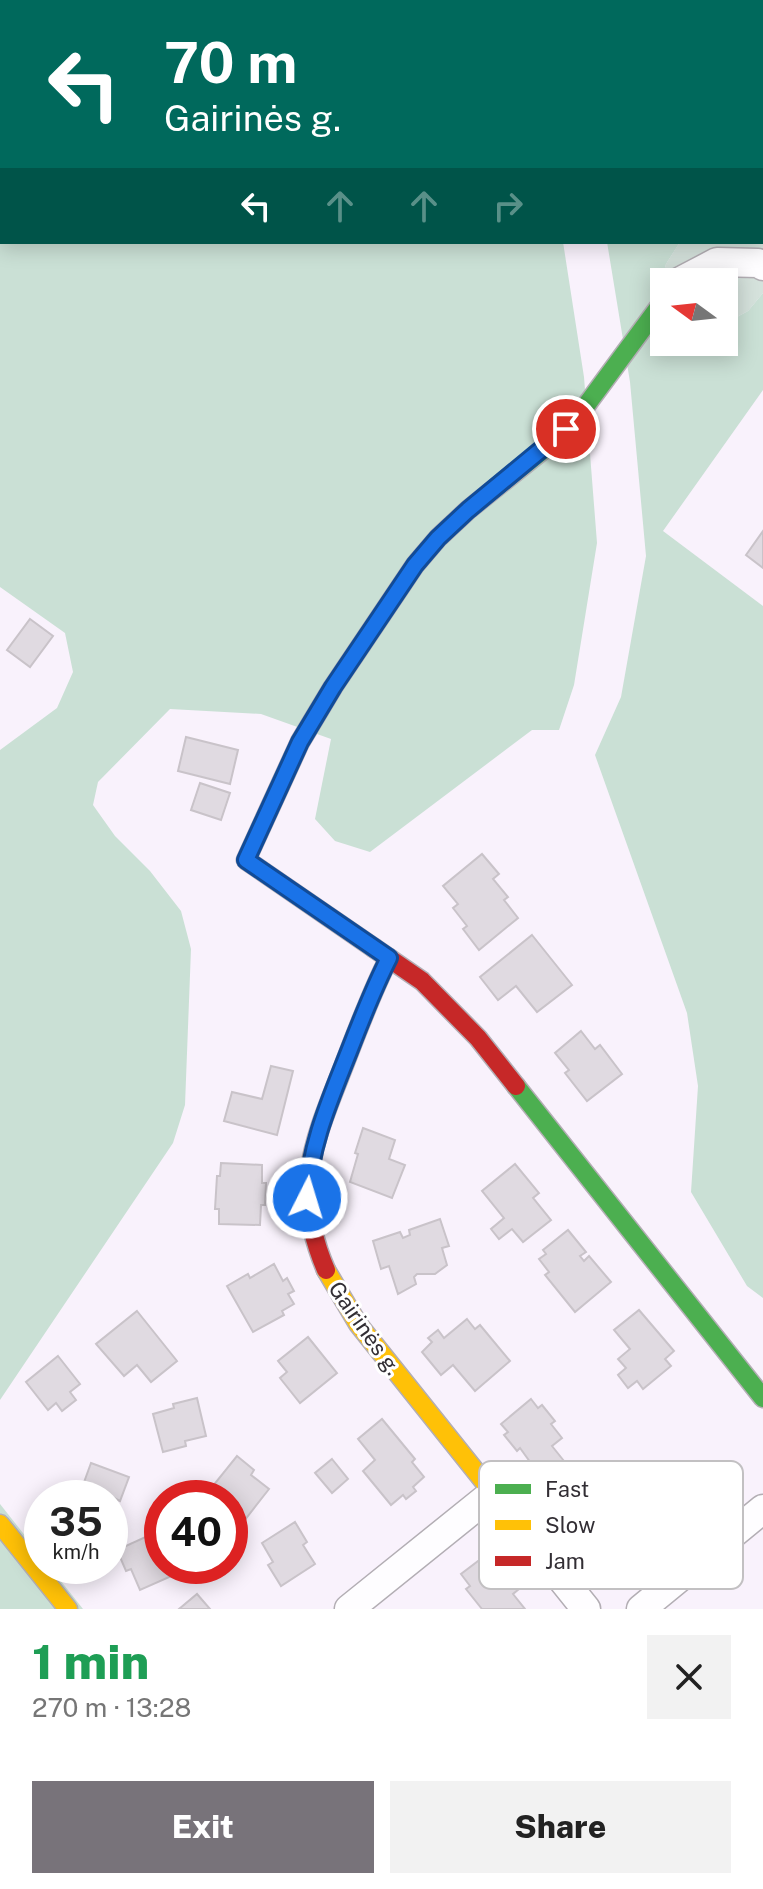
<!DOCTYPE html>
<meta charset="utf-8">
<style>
:root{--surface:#fff;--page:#f2f2f2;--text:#222;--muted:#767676;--accent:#78737a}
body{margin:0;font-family:"Public Sans",sans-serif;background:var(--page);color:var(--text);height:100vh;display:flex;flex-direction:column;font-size:30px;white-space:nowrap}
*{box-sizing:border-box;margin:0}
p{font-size:26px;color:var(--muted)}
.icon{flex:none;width:44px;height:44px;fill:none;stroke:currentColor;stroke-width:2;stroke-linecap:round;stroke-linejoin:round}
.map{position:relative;height:1609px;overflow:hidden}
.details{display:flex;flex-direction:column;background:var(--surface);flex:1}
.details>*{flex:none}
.guide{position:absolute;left:0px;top:0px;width:764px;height:244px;box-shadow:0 4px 20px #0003;background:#00695c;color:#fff;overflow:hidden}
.needle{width:52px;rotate:285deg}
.tools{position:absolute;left:650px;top:268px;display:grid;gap:16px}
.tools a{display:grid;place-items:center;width:88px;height:88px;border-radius:0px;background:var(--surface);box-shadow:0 4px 20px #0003;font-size:40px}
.speed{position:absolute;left:24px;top:1480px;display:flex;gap:16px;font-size:40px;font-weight:700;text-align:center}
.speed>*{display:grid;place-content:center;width:104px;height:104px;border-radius:50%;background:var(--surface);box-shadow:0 4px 20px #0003;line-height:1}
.speed small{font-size:20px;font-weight:400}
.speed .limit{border:12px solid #d22;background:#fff;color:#111}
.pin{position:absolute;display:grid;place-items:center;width:68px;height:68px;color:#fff;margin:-34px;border:4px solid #fff;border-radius:50%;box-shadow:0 2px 8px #0007}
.me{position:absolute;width:88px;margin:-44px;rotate:5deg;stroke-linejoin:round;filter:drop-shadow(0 0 6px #0008)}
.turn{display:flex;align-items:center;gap:28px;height:168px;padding:0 32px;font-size:36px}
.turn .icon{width:104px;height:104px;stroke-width:2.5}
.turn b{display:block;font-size:56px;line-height:68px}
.lanes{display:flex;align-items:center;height:76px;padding:0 32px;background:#0003;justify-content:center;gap:40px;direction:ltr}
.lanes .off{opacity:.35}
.round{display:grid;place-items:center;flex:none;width:84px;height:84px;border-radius:0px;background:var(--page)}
.head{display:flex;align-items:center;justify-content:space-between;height:136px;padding:0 32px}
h1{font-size:48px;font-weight:800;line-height:60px;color:#1e9e55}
.cta{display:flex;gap:16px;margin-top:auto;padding:16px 32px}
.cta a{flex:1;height:92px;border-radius:0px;background:var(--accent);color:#fff;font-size:32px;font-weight:800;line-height:92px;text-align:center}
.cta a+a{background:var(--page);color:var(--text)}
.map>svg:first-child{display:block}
</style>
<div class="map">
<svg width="763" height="1609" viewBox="0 0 763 1609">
<rect width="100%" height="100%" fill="#f9f2fc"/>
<path fill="#d5e2dc" d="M763,111V293L748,311L724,324V282H664L657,297L666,264L680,242H762Z"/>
<g fill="#cae0d5">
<path d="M0,0H525V2H2V242H563L584,377L597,543L574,685L559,730H532L370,852L335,841L315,819L331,739L261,714L170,709L98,782L93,805L115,836L150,871L181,911L191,949L185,1105L173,1143L0,1400V750L57,708L73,672L65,633L0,587Z"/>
<path d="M568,0H763V111L762,2Z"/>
<path d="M607,242H680L666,264L657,297L664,310V342H724V324L748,311L763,293V390L663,531L763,606V1298L747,1286L691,1192L698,1086L687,1013L595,755L621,697L646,556L630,382Z"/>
<path d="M0,1504L83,1609H0Z"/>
</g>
<g fill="#e0dae1" stroke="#c9c3c9" stroke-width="2">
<path d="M763,531V568L746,555Z"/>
<path d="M30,619L53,636L30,667L7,650Z"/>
<path d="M186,737L238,750L230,784L178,771Z"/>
<path d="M200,783L230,793L221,820L191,810Z"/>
<path d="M482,854L499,874L493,879L508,897L504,900L518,918L479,950L463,929L467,926L453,908L458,904L443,886Z"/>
<path d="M532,935L572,985L537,1012L516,986L498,1000L480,977Z"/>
<path d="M581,1031L595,1049L600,1045L622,1074L587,1101L565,1073L569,1070L555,1053Z"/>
<path d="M271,1066L293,1071L277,1135L224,1121L232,1092L262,1099Z"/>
<path d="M363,1128L395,1140L389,1159L405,1165L392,1198L350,1182L358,1154L355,1153Z"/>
<path d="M221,1163L262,1165V1183H266L265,1205H261L260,1225L219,1224V1209H215L217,1176H220Z"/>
<path d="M515,1164L539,1193L533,1198L551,1220L523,1242L512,1229L499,1239L491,1229L504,1218L482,1191Z"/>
<path d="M440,1219L449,1246L442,1248L447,1265L435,1274H417L414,1277L416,1284L398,1294L389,1266L381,1269L373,1241L400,1232L403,1238L410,1235L409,1230Z"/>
<path d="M568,1230L586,1252L580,1256L584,1261L589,1256L611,1282L575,1312L545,1275L549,1272L539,1259L546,1254L543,1250Z"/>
<path d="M274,1264L283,1281L287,1278L294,1291L288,1294L294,1304L282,1311L284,1315L253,1332L227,1286L248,1274L250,1278Z"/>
<path d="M639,1310L674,1351L665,1359L671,1366L643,1389L637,1381L628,1388L618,1375L626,1368L618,1359L630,1349L614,1330Z"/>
<path d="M137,1311L177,1361L151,1382L137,1365L124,1376L96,1344Z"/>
<path d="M467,1319L475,1329L480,1325L510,1361L475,1391L453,1365L441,1375L422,1352L432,1342L428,1338L438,1330L444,1338Z"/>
<path d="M308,1337L337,1373L300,1403L280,1378L287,1372L278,1361Z"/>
<path d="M58,1356L80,1384L70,1392L76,1400L62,1411L56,1403L48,1410L26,1382Z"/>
<path d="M197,1398L206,1436L185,1441L186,1446L163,1452L153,1414L174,1408L173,1404Z"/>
<path d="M531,1399L538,1408L542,1405L555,1421L551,1424L562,1438L552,1446L568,1466L546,1484L520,1448L517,1451L504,1435L508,1432L501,1424Z"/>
<path d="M382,1419L415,1459L412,1462L424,1477L413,1487L416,1491L406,1499L403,1495L391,1505L363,1471L375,1460L358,1439Z"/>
<path d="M237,1456L254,1470L251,1475L269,1489L244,1521L230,1509V1498H226L212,1487Z"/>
<path d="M332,1459L348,1479L332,1493L315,1473Z"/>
<path d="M91,1463L129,1477L120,1501L114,1498L110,1509V1498H72L78,1483L83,1485Z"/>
<path d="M295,1522L307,1542L303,1545L315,1564L281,1586L268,1565L273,1562L262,1543Z"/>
<path d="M152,1534L162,1554V1566H172L176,1574L140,1590L131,1569L126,1571L117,1550Z"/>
<path d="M482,1558L514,1582L519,1589L513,1594L525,1609H482L466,1589L470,1586L461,1574Z"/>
<path d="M197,1594L210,1609H179Z"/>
</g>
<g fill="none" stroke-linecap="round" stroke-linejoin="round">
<defs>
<g id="street">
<path d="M679,282L717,262L758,263L763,266"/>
<path d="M349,1609L493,1493L586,1609"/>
<path d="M641,1609L763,1509"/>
</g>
<g id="fast">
<path d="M374,948L246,860L300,742L333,687L415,565L438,538L468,510L553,442L579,415L664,300"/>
<path d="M516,1086L763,1398"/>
</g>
<g id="slow">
<path d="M326,1270L358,1324L493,1493"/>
<path d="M0,1524L68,1609"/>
</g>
<g id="jam">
<path d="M374,948L422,981L478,1038L516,1086"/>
<path d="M326,1270C291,1189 314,1141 344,1065C358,1029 371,993 389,958"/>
</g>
</defs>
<use href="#street" stroke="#b3aeb4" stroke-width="31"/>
<use href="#fast" stroke="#b3aeb4" stroke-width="21"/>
<use href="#slow" stroke="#b3aeb4" stroke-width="21"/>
<use href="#jam" stroke="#b3aeb4" stroke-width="21"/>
<path stroke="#d8d6d9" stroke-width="4" stroke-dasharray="6 4" stroke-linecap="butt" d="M762,155L763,154"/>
<use href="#street" stroke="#fefdff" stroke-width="28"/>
<use href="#fast" stroke="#4caf50" stroke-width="18"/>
<use href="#slow" stroke="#ffc107" stroke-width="18"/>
<use href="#jam" stroke="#c62828" stroke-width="18"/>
</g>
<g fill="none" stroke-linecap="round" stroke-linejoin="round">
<defs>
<path id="route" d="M307,1198C310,1144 330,1100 350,1049C362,1018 374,987 389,958L246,860L300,742L333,687L415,565L438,538L468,510L566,429"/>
</defs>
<use href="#route" stroke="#114b97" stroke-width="20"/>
<use href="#route" stroke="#1a73e8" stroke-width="14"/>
</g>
<g text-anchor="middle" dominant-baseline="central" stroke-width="6" stroke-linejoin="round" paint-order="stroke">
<g font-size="22" fill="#322e34" stroke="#fff">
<text transform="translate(365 1328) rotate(55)">Gairinės g.</text>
</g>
</g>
<rect x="479" y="1461" width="264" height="128" rx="12" fill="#fff" stroke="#c2c0c2" stroke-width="2"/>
<rect x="495" y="1484" width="36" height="10" fill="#4caf50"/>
<rect x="495" y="1520" width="36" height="10" fill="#ffc107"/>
<rect x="495" y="1556" width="36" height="10" fill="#c62828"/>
<g font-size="22" fill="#322e34">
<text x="545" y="1497">Fast</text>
<text x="545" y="1533">Slow</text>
<text x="545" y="1569">Jam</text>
</g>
</svg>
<div class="tools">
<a><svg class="needle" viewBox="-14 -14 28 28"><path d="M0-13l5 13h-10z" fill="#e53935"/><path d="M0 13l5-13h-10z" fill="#767676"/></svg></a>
</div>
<div class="speed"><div>35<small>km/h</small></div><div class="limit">40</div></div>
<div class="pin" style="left:566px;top:429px;background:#d93025"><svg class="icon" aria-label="arrive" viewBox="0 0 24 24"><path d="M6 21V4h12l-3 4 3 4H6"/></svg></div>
<svg class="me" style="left:307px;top:1198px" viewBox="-20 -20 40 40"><circle r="17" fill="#1a73e8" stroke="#fff" stroke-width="3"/><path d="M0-11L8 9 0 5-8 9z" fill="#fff"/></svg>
<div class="guide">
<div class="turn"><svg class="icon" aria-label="left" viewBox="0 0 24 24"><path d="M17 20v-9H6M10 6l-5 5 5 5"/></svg><div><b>70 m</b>Gairinės g.</div></div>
<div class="lanes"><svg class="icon" aria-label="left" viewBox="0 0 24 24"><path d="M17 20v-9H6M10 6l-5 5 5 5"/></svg><svg class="icon off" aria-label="ahead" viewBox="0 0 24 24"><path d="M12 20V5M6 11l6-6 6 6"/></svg><svg class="icon off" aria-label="ahead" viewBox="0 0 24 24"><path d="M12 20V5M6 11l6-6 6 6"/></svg><svg class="icon off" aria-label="right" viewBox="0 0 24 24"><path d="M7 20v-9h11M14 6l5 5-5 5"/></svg></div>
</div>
</div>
<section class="details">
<div class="head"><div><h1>1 min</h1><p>270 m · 13:28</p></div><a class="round"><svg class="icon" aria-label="close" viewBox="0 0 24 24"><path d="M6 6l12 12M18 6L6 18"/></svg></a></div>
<div class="cta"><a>Exit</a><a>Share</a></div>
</section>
